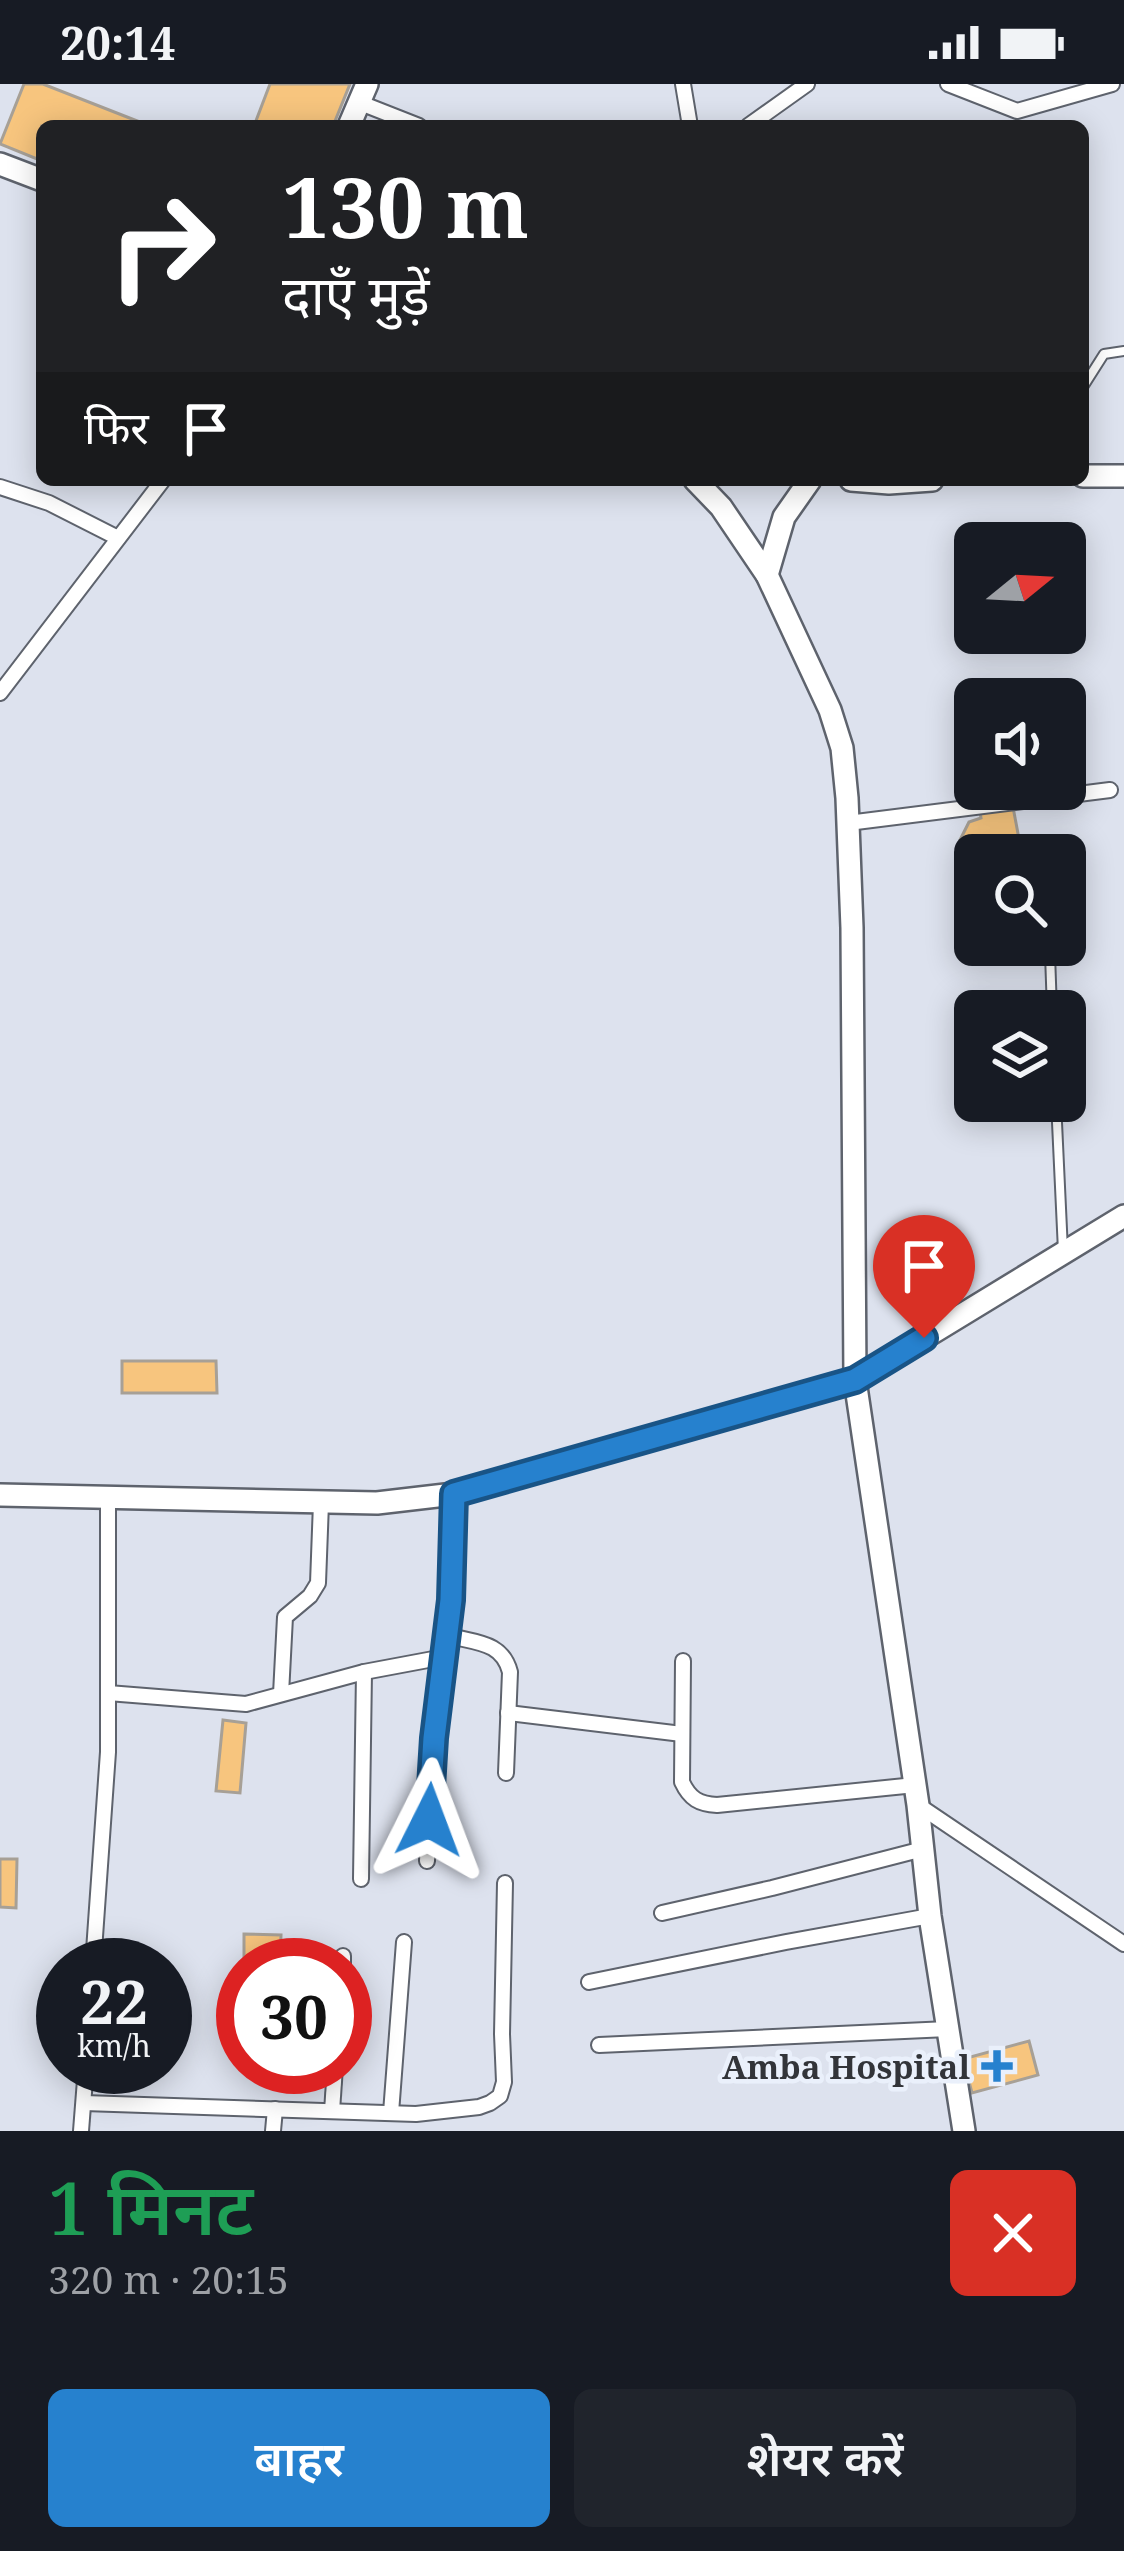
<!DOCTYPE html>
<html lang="hi">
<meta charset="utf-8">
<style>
:root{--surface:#171b24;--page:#20242c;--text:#f1f3f6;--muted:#9ea1a6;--accent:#2681ce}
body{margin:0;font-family:"Noto Serif","Noto Sans Devanagari",serif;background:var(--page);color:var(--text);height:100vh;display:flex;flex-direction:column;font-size:45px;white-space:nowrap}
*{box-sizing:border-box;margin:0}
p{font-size:39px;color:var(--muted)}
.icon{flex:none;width:66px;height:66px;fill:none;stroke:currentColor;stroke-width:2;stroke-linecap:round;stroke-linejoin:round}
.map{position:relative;height:2047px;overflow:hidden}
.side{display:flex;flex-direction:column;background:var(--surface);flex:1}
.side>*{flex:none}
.hud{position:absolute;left:36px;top:36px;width:1053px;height:366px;border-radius:18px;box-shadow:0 6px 30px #0003;background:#202124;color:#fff;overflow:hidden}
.needle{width:78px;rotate:72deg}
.fabs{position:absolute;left:954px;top:438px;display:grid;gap:24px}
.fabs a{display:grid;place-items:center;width:132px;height:132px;border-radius:18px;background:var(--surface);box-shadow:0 6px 30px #0003;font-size:60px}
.speed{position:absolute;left:36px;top:1854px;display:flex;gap:24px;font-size:60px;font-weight:700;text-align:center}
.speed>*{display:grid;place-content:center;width:156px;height:156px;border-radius:50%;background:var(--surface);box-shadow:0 6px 30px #0003;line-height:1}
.speed small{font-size:30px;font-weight:400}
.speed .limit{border:18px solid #d22;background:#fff;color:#111}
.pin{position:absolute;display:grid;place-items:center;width:102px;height:102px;color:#fff;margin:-123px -51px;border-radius:50% 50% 50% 0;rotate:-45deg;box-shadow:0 0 12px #0007}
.pin .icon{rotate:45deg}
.me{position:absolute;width:132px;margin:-66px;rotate:3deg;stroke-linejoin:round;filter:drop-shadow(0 0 9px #0008)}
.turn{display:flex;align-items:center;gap:42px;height:252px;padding:0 48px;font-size:54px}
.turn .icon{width:156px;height:156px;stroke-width:2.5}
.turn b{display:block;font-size:84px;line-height:102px}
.then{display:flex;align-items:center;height:114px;padding:0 48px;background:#0003;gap:24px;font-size:45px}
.round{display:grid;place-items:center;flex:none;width:126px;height:126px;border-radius:18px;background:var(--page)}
.overview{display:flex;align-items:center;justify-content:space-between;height:204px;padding:0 48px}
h1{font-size:72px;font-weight:600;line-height:90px;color:#1e9e55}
.cta{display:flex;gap:24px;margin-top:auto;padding:24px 48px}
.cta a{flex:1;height:138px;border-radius:18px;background:var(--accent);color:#fff;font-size:48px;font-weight:600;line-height:138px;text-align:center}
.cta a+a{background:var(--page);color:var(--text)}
.status{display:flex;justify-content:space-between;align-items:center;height:84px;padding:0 60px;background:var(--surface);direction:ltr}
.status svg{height:33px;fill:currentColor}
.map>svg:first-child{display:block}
</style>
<div class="status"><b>20:14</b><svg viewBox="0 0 49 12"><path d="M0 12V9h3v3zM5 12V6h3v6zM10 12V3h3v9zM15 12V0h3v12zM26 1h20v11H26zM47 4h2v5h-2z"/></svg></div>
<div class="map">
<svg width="1124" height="2047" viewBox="0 0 1124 2047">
<rect width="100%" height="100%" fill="#dde2ee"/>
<g fill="#f7c57e" stroke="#a7a096" stroke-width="3">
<path d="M24,0H43L150,42H42V77L0,60Z"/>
<path d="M270,0H350L333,42H254Z"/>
<path d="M1013,723L1022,771H975V793H972L968,775L958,760L969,738L981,734L980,728Z"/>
<path d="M122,1277H216L217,1309H122Z"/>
<path d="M223,1636L246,1639L240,1709L216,1707Z"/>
<path d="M0,1775H17L16,1824L0,1823Z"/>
<path d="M244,1850L281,1851L280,1881H244Z"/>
<path d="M1029,1957L1038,1991L972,2009L963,1975Z"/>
</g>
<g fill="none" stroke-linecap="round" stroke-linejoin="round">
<defs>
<g id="lane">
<path d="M1083,303L1104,270L1124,267"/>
<path d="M1050,870L1052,927"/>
<path d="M1056,1017L1063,1167"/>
</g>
<g id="street">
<path d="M683,0L690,42"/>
<path d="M948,0L1017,27L1112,0"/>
<path d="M358,18L419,42"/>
<path d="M748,42L807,0"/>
<path d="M0,403L49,419L118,454"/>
<path d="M0,609L163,396"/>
<path d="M848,739L1110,706"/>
<path d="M446,1551C475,1559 502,1557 510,1588L506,1689"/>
<path d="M683,1577L682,1698C690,1715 699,1720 717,1721L915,1701"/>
<path d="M108,1609L246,1620L364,1588L444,1573"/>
<path d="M281,1610L285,1533L310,1512L318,1499L321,1419"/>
<path d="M508,1629L682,1650"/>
<path d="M918,1721L1124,1860"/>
<path d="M427,1777L433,1654L451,1516L454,1410"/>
<path d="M361,1795L364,1588"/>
<path d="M662,1829L772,1804L923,1765"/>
<path d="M93,1881L108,1668V1416"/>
<path d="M343,1881V1872"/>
<path d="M589,1898L786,1858L930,1832"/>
<path d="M599,1961L948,1945"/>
<path d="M84,2019L416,2030L479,2023L490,2019L500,2012L504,1998L502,1950L505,1799"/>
<path d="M332,2027L335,1983"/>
<path d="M391,2029L404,1858"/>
<path d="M81,2047L86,1983"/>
<path d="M273,2047L275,2025"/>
</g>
<g id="secondary">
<path d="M349,42L367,0"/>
<path d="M0,80L42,96"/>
<path d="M1083,392H1124"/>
<path d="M695,396L721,423L767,491L830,626L842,664L847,714L852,844L855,1296L918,1721L930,1832L964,2047"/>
<path d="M851,396L889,399L932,396"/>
<path d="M767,491L784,433L810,396"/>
<path d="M0,1411L377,1419L454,1410L855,1296L1124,1132"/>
</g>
</defs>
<use href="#lane" stroke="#5e636d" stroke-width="12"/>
<use href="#street" stroke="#5e636d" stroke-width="18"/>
<use href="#secondary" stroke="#5e636d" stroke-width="26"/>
<use href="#lane" stroke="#fff" stroke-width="8"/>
<use href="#street" stroke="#fff" stroke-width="14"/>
<use href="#secondary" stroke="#fff" stroke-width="21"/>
</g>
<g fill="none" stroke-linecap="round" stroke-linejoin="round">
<defs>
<path id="route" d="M429,1736L434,1654L451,1516L454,1410L855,1296L924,1254"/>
</defs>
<use href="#route" stroke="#195486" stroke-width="30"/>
<use href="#route" stroke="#2681ce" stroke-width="21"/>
</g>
<path fill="#2681ce" stroke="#eaf0fb" stroke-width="4.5" d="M991 1964h12v12h12v12h-12v12h-12v-12h-12v-12h12z"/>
<g text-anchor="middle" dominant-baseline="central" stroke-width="9" stroke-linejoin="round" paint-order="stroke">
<g font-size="33" font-weight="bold" fill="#323439" stroke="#eaf0fb" text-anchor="end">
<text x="970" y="1982">Amba Hospital</text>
</g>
</g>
</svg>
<div class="fabs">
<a><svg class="needle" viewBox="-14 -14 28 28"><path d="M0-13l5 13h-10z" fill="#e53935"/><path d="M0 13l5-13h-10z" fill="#9ea1a6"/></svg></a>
<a><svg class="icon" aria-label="sound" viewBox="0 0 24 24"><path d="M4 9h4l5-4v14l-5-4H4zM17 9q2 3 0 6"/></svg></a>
<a><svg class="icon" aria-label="search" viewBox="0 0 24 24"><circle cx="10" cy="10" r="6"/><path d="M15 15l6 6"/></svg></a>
<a><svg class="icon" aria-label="layers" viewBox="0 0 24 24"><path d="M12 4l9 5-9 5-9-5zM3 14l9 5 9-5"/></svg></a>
</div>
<div class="speed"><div>22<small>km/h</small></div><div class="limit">30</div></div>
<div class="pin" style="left:924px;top:1254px;background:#d93025"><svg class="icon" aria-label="arrive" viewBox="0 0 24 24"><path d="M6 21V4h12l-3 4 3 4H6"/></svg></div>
<svg class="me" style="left:429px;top:1736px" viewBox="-20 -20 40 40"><path d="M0-17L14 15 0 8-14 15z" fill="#2681ce" stroke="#fff" stroke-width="4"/></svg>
<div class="hud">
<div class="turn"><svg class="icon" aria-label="right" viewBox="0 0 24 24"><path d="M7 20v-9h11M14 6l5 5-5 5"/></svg><div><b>130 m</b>दाएँ मुड़ें</div></div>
<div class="then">फिर<svg class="icon" aria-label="arrive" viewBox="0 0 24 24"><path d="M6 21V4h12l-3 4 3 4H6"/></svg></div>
</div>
</div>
<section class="side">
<div class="overview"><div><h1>1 मिनट</h1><p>320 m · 20:15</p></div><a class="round" style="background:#d93025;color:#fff"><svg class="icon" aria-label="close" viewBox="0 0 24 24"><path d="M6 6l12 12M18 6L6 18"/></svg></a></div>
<div class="cta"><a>बाहर</a><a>शेयर करें</a></div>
</section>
